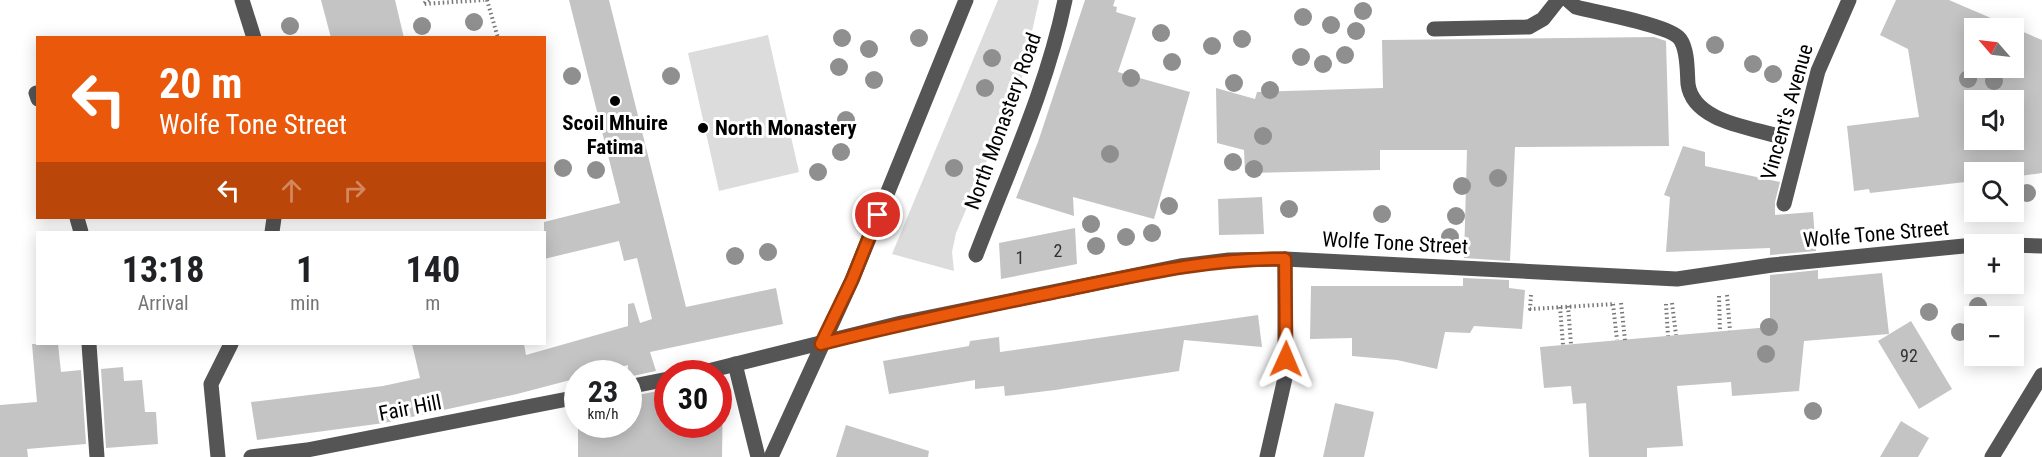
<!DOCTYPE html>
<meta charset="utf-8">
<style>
:root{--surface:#fff;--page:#f2f2f2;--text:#202124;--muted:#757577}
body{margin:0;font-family:"Roboto Condensed",sans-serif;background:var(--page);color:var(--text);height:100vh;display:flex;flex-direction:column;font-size:22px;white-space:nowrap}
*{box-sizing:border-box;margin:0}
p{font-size:20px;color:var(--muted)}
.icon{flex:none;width:33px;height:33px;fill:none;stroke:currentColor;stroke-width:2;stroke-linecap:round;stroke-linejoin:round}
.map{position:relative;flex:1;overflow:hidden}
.side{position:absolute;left:36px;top:231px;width:510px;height:114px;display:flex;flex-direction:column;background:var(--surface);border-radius:0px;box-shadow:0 3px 15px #0003}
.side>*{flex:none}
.hud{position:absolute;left:36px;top:36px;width:510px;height:183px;border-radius:0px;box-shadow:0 3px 15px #0003;background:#ea580c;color:#fff;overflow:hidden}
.needle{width:39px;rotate:298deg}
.fabs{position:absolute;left:1964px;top:18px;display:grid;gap:12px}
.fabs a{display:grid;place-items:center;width:60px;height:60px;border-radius:0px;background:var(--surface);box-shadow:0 3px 15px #0003;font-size:30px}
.speed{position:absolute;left:564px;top:360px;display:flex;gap:12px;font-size:30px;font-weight:700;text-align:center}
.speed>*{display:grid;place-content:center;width:78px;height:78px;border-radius:50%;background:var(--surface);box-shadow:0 3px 15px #0003;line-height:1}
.speed small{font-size:15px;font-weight:400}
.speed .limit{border:9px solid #d22;background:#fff;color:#111}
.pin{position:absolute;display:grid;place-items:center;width:51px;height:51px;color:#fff;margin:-26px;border:3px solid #fff;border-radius:50%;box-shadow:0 2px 6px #0007}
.me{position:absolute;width:66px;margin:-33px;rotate:1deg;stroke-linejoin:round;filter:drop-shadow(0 0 4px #0008)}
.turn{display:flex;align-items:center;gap:21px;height:126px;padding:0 24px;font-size:27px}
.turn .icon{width:78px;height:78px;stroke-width:2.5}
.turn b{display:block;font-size:42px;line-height:51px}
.lanes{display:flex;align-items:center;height:57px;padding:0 24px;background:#0003;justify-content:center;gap:30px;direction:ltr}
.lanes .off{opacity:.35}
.eta{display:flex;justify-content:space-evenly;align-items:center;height:102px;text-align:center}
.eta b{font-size:36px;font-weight:700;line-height:42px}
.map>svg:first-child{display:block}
</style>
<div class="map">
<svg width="2042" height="457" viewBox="0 0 2042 457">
<rect width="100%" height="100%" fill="#fff"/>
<g fill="#dcdcdc">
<path d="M998,0H1039L1021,81L956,233L952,252L954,271L892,254Z"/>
<path d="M768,35L799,172L719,191L688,53Z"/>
</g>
<g fill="#c4c4c4" fill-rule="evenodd">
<path d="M321,0H395L404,38H331Z"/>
<path d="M569,0H609L686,307L776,288L783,324L650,352L656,371L628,377V365L596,374H578V378L517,394L384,423L257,440L251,402L383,386L420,378L412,344H524L526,355L628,326V304L634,303L640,323L652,319L637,258L624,261L619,241L544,259V222L620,203Z"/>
<path d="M1085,0H1115L1113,6L1117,7L1116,12L1136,18L1118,72L1190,92L1154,219L1073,197L1074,216L1016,198L1038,142Z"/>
<path d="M1896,0H1949L2042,40V173L2013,177V172H1974V181L1870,193L1869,189L1854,191L1847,126L1919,117L1908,49L1880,35ZM1974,28H2013V68H1974ZM1974,100H2013V140H1974Z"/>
<path d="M1654,37L1666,41L1669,146L1515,147L1510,261L1464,258L1467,150H1380V170L1245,173L1244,150L1217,143L1216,88L1255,99L1257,92L1383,88L1382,40Z"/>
<path d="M1683,146L1705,152V166L1780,182L1775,202V215L1813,212L1816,251L1770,255V248L1666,252L1670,197L1664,195Z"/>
<path d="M1262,197L1264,234L1219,235L1218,199Z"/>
<path d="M1075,228L1077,264L1001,279L999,243Z"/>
<path d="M1818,270V279L1882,273L1889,334L1804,341L1799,391L1732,396L1731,382L1677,386L1683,446L1647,448V457H1589L1586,403L1573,404L1571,386L1544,388L1540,347L1770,327V275Z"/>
<path d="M1463,278L1509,280V288L1525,290L1522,329L1474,326L1470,333L1445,332L1437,369L1397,360L1352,356V338L1310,339L1311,286H1463Z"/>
<path d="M1258,315L1262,347L1184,340L1179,371L1055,390L1005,396L1004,386L975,389V380L889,394L883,361L969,346L970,341L999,337L1000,352Z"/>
<path d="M1911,321L1952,389L1919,409L1878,341Z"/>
<path d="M32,344H58L61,372L81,370L86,444L27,449L28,457H0V405L37,402Z"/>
<path d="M123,367L124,381L142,380L145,412H156L158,444L106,448L101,369Z"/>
<path d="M663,390L668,402V424H718V393L723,392L722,457H578V424H628V397Z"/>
<path d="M1335,403L1374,412L1364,457H1323Z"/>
<path d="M1901,421L1929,438L1918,457H1880Z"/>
<path d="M846,425L929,451L928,457H836Z"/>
</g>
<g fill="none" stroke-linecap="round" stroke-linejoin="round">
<g stroke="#777" stroke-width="4" stroke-dasharray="1.5 3" stroke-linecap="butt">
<path d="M429,0L423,4L484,0"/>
<path d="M487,0L498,38"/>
<path d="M2003,212V214"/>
<path d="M2010,212V213"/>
<path d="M1531,295L1530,309L1615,304"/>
<path d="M1727,295L1730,331"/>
<path d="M1719,296L1720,332"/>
<path d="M1621,303L1625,340"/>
<path d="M1672,303L1676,335"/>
<path d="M1613,304L1617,340"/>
<path d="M1666,304L1668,336"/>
<path d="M1568,306L1571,344"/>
<path d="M1560,307L1563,345"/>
</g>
<g stroke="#555" stroke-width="15">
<path d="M242,0L254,38"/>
<path d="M1568,0L1576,7C1597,13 1670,25 1680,39C1688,50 1687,71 1688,84C1693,121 1748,127 1778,136"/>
<path d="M1434,29L1529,27L1543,19L1558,0"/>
<path d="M36,93L38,99"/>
<path d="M1784,204L1818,71L1849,0"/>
<path d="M77,218L81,232"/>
<path d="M272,232L274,218"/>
<path d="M1982,244L2042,246"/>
<path d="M976,255C1008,171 1047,88 1065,0"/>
<path d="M89,344L97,457"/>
<path d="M735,364L758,457"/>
<path d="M696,374L901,323L1180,266L1229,260L1285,259L1677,279L1772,265L1974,245"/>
<path d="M628,387L668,379"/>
<path d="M218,457L211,384L231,344"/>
<path d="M251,457L307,450L578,397"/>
<path d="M771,457L852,280L966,0"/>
<path d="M1267,457L1285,378V259"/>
<path d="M1992,457L2042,375"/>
</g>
</g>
<g fill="#8f8f8f">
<circle cx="1363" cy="11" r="9"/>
<circle cx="1303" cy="17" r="9"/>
<circle cx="474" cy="22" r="9"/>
<circle cx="1331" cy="25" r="9"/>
<circle cx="290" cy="26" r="9"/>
<circle cx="422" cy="26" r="9"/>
<circle cx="1356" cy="31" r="9"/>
<circle cx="1161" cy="33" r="9"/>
<circle cx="842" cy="38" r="9"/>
<circle cx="919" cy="38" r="9"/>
<circle cx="1242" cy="39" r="9"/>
<circle cx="1715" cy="45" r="9"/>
<circle cx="1212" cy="46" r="9"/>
<circle cx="869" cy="49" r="9"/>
<circle cx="1345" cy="55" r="9"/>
<circle cx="1301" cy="57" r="9"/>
<circle cx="992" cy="58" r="9"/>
<circle cx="1172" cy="62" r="9"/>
<circle cx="1323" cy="64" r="9"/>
<circle cx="1753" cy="64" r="9"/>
<circle cx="839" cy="67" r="9"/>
<circle cx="1773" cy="74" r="9"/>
<circle cx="572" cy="76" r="9"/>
<circle cx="671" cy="76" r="9"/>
<circle cx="1131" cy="78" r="9"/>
<circle cx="1968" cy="79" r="9"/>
<circle cx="874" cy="80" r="9"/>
<circle cx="1994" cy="81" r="9"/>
<circle cx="1234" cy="83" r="9"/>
<circle cx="985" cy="88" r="9"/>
<circle cx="1270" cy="90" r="9"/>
<circle cx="846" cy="120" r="9"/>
<circle cx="1263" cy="136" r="9"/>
<circle cx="841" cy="152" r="9"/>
<circle cx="1110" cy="154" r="9"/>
<circle cx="1233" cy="162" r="9"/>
<circle cx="563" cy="168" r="9"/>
<circle cx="954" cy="168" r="9"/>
<circle cx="1254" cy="169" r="9"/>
<circle cx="596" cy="170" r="9"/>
<circle cx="818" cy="172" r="9"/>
<circle cx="1498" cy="178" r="9"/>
<circle cx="1462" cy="186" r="9"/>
<circle cx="2027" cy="193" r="9"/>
<circle cx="1169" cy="206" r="9"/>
<circle cx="1289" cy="209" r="9"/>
<circle cx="1382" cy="214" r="9"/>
<circle cx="1456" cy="216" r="9"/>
<circle cx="1091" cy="224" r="9"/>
<circle cx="1152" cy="233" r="9"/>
<circle cx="1126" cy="237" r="9"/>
<circle cx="1450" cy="237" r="9"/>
<circle cx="1096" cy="246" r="9"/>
<circle cx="768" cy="252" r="9"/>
<circle cx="735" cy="256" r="9"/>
<circle cx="1978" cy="306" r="9"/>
<circle cx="1929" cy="312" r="9"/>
<circle cx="1769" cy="327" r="9"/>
<circle cx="1960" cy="332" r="9"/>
<circle cx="1766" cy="354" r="9"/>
<circle cx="1813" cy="411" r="9"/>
</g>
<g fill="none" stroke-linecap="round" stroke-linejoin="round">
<defs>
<path id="route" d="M878,215L852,280L821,344C902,323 983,307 1065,290C1138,275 1210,258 1285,259L1286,359"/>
</defs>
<use href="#route" stroke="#983908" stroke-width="15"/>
<use href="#route" stroke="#ea580c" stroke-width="10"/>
</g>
<g fill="#000" stroke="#fff" stroke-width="2">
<circle cx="615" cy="101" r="6"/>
<circle cx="703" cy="128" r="6"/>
</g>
<g text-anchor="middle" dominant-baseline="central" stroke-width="6" stroke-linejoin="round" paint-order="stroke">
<g font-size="18" fill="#313131">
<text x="1058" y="250">2</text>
<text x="1020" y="257">1</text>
<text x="1909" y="355">92</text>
</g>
<g font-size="21" fill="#000" stroke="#fff">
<text transform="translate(1787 112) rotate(-74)">Vincent's Avenue</text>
<text transform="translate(1003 121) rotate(-70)">North Monastery Road</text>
<text transform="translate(1876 234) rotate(-5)">Wolfe Tone Street</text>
<text transform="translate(1395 243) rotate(3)">Wolfe Tone Street</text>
<text transform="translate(410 408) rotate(-11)">Fair Hill</text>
</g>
<g font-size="21" font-weight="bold" fill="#000" stroke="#fff">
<text x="615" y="123">Scoil Mhuire<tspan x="615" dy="24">Fatima</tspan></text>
<text x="715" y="128" text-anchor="start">North Monastery</text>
</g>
</g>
</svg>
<div class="fabs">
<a><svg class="needle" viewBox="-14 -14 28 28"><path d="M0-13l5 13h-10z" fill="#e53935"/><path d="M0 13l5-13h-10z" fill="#757577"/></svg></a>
<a><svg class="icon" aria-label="sound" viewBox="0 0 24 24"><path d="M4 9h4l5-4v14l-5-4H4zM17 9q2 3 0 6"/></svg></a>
<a><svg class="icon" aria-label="search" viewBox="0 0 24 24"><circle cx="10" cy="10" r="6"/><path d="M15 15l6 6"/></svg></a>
<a>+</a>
<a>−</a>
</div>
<div class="speed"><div>23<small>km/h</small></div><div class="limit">30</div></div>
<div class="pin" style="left:878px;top:215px;background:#d93025"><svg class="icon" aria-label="arrive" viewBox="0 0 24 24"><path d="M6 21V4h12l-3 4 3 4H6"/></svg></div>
<svg class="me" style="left:1286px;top:359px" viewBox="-20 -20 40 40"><path d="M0-17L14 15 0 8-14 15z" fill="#ea580c" stroke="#fff" stroke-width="4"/></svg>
<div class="hud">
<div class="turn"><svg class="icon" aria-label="left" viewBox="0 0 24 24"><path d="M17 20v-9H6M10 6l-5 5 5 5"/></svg><div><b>20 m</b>Wolfe Tone Street</div></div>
<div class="lanes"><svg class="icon" aria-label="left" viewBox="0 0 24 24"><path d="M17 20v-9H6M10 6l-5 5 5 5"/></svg><svg class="icon off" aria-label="ahead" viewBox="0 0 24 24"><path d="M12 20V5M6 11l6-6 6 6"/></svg><svg class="icon off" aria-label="right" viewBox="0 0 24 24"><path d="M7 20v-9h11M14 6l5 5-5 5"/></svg></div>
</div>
<section class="side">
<div class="eta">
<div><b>13:18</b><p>Arrival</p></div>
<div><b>1</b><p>min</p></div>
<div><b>140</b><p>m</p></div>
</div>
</section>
</div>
